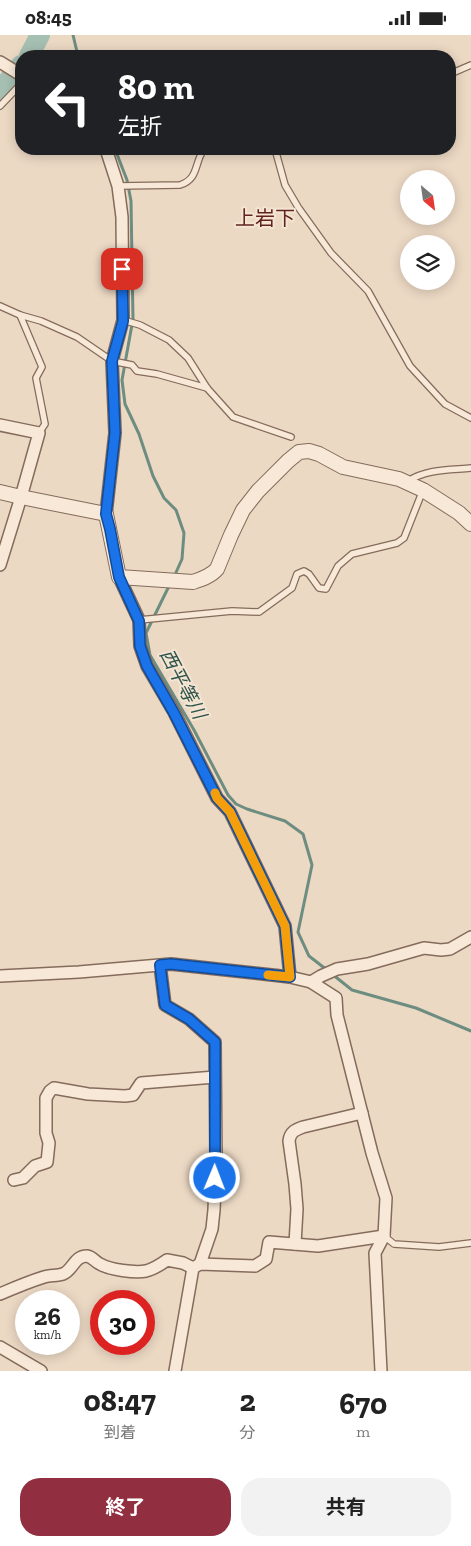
<!DOCTYPE html>
<html lang="ja">
<meta charset="utf-8">
<style>
:root{--surface:#fff;--page:#f2f2f2;--text:#222;--muted:#767676;--accent:#912e3f}
body{margin:0;font-family:"Zilla Slab","Noto Sans JP",serif;background:var(--page);color:var(--text);height:100vh;display:flex;flex-direction:column;font-size:19px;white-space:nowrap}
*{box-sizing:border-box;margin:0}
p{font-size:16px;color:var(--muted)}
.icon{flex:none;width:28px;height:28px;fill:none;stroke:currentColor;stroke-width:2;stroke-linecap:round;stroke-linejoin:round}
.map{position:relative;height:1336px;overflow:hidden}
.side{display:flex;flex-direction:column;background:var(--surface);flex:1}
.side>*{flex:none}
.banner{position:absolute;left:15px;top:15px;width:441px;height:105px;border-radius:20px;box-shadow:0 2px 12px #0003;background:#202124;color:#fff;overflow:hidden}
.needle{width:32px;rotate:151deg}
.tools{position:absolute;left:400px;top:135px;display:grid;gap:10px}
.tools a{display:grid;place-items:center;width:55px;height:55px;border-radius:50%;background:var(--surface);box-shadow:0 2px 12px #0003;font-size:25px}
.speed{position:absolute;left:15px;top:1255px;display:flex;gap:10px;font-size:25px;font-weight:700;text-align:center}
.speed>*{display:grid;place-content:center;width:65px;height:65px;border-radius:50%;background:var(--surface);box-shadow:0 2px 12px #0003;line-height:1}
.speed small{font-size:12px;font-weight:400}
.speed .limit{border:8px solid #d22;background:#fff;color:#111}
.pin{position:absolute;display:grid;place-items:center;width:42px;height:42px;color:#fff;margin:-21px;border-radius:10px;box-shadow:0 2px 8px #0006}
.me{position:absolute;width:55px;margin:-28px;rotate:1deg;stroke-linejoin:round;filter:drop-shadow(0 0 4px #0008)}
.turn{display:flex;align-items:center;gap:18px;height:105px;padding:0 20px;font-size:22px}
.turn .icon{width:65px;height:65px;stroke-width:2.5}
.turn b{display:block;font-size:35px;line-height:42px}
.eta{display:flex;justify-content:space-evenly;align-items:center;height:85px;text-align:center}
.eta b{font-size:30px;font-weight:700;line-height:35px}
.cta{display:flex;gap:10px;margin-top:auto;padding:10px 20px}
.cta a{flex:1;height:58px;border-radius:20px;background:var(--accent);color:#fff;font-size:20px;font-weight:700;line-height:58px;text-align:center}
.cta a+a{background:var(--page);color:var(--text)}
.status{display:flex;justify-content:space-between;align-items:center;height:35px;padding:0 25px;background:var(--surface);direction:ltr}
.status svg{height:14px;fill:currentColor}
.map>svg:first-child{display:block}
</style>
<div class="status"><b>08:45</b><svg viewBox="0 0 49 12"><path d="M0 12V9h3v3zM5 12V6h3v6zM10 12V3h3v9zM15 12V0h3v12zM26 1h20v11H26zM47 4h2v5h-2z"/></svg></div>
<div class="map">
<svg width="471" height="1336" viewBox="0 0 471 1336">
<rect width="100%" height="100%" fill="#ecd9c4"/>
<g fill="none" stroke-linecap="round" stroke-linejoin="round">
<g stroke="#6d8d80" stroke-width="3">
<path d="M73,0L78,21"/>
<path d="M115,114L127,145L131,166L133,284L122,345L125,369L139,399L153,441L164,463L176,475L184,498L182,524L174,542"/>
<path d="M170,549L146,598L150,620L194,695L228,760L236,769L247,774L285,786L303,799L312,830L298,897L309,921L327,935"/>
<path d="M332,939L352,955L416,973L471,996"/>
</g>
<g stroke="#a6bfb3" stroke-width="20">
<path d="M29,21L40,0"/>
<path d="M0,55L21,30"/>
</g>
<defs>
<g id="service">
<path d="M450,39L471,30"/>
<path d="M0,71L21,49"/>
<path d="M275,114L285,150L298,172L331,218L368,256L410,331L445,369L471,383"/>
<path d="M118,151L180,150C199,144 194,128 204,114"/>
<path d="M0,271L20,280L42,332L36,343L45,389L39,398"/>
<path d="M20,280L41,286L77,302L112,326L132,330L137,336L157,339L207,353"/>
<path d="M123,285L140,290L169,305L188,323L207,353L233,382L291,402"/>
<path d="M408,446C427,434 449,435 471,433"/>
<path d="M139,585L232,576L259,577L292,553L297,539L304,536L309,539L319,553L326,554L338,531L352,519L397,508L404,503L423,455"/>
<path d="M384,1201L394,1209L439,1212L471,1208"/>
</g>
<g id="minor">
<path d="M0,27L21,40"/>
<path d="M106,114L118,151L122,182L123,285L112,326L115,398L106,479"/>
<path d="M0,390L39,398L21,462L0,530"/>
<path d="M119,542L139,585L140,611L147,631L174,677L217,763L230,777L285,891L290,942"/>
<path d="M160,930L165,970L189,984L215,1007L216,1127L214,1175L212,1194L200,1229"/>
<path d="M0,941L79,937L171,929L290,942L311,947L321,941L337,934L368,929L424,913L441,915L450,914L471,902"/>
<path d="M311,947L336,963L337,980L372,1118L386,1163L384,1201L375,1218L381,1336"/>
<path d="M14,1145L23,1143L35,1131L47,1127L49,1108L46,1098V1063L50,1056L54,1053L88,1059L125,1061L133,1060L141,1048L215,1042"/>
<path d="M295,1209L297,1174L295,1149L289,1106C290,1097 295,1095 303,1092L362,1078"/>
<path d="M0,1259C14,1253 28,1247 44,1242C50,1240 57,1241 63,1239C73,1235 74,1221 87,1221C93,1222 95,1227 100,1229C110,1235 135,1238 146,1236C154,1234 160,1230 167,1225L183,1228L193,1233"/>
<path d="M0,1312L41,1336"/>
<path d="M175,1336L193,1233L200,1229L255,1231L266,1224L269,1207L318,1211L384,1201"/>
</g>
<path id="tertiary" d="M0,457L21,462L106,479L119,542L193,547C202,544 211,541 217,534L231,500L243,475L258,456L288,426L299,417L309,416L319,419L343,432L399,444L423,455L459,478L471,489"/>
</defs>
<use href="#service" stroke="#856b5b" stroke-width="8"/>
<use href="#minor" stroke="#856b5b" stroke-width="14"/>
<use href="#tertiary" stroke="#856b5b" stroke-width="16"/>
<use href="#service" stroke="#f7e8d7" stroke-width="5.5"/>
<use href="#minor" stroke="#f7e8d7" stroke-width="11"/>
<use href="#tertiary" stroke="#f7e8d7" stroke-width="14"/>
</g>
<g fill="none" stroke-linecap="round" stroke-linejoin="round">
<defs>
<path id="route" d="M122,234L123,286L112,326L115,398L106,479L110,494L119,542L139,586L140,611L147,631L174,678L217,763L230,777L285,891L290,942L171,929L160,930L165,970L189,984L215,1007V1143"/>
</defs>
<use href="#route" stroke="#114b97" stroke-width="12"/>
<use href="#route" stroke="#1a73e8" stroke-width="9"/>
<path stroke="#f59e0b" stroke-width="9" d="M215,758L217,763L230,777L285,891L290,942L268,940"/>
</g>
<g text-anchor="middle" dominant-baseline="central" stroke-width="4" stroke-linejoin="round" paint-order="stroke">
<g font-size="19" font-style="italic" fill="#2f554c" stroke="#f4e5d3">
<text transform="translate(183 649) rotate(62)">西平等川</text>
</g>
<g font-size="20" fill="#612320" stroke="#f4e5d3">
<text x="265" y="183">上岩下</text>
</g>
</g>
</svg>
<div class="tools">
<a><svg class="needle" viewBox="-14 -14 28 28"><path d="M0-13l5 13h-10z" fill="#e53935"/><path d="M0 13l5-13h-10z" fill="#767676"/></svg></a>
<a><svg class="icon" aria-label="layers" viewBox="0 0 24 24"><path d="M12 4l9 5-9 5-9-5zM3 14l9 5 9-5"/></svg></a>
</div>
<div class="speed"><div>26<small>km/h</small></div><div class="limit">30</div></div>
<div class="pin" style="left:122px;top:234px;background:#d93025"><svg class="icon" aria-label="arrive" viewBox="0 0 24 24"><path d="M6 21V4h12l-3 4 3 4H6"/></svg></div>
<svg class="me" style="left:215px;top:1143px" viewBox="-20 -20 40 40"><circle r="17" fill="#1a73e8" stroke="#fff" stroke-width="3"/><path d="M0-11L8 9 0 5-8 9z" fill="#fff"/></svg>
<div class="banner">
<div class="turn"><svg class="icon" aria-label="left" viewBox="0 0 24 24"><path d="M17 20v-9H6M10 6l-5 5 5 5"/></svg><div><b>80 m</b>左折</div></div>
</div>
</div>
<section class="side">
<div class="eta">
<div><b>08:47</b><p>到着</p></div>
<div><b>2</b><p>分</p></div>
<div><b>670</b><p>m</p></div>
</div>
<div class="cta"><a>終了</a><a>共有</a></div>
</section>
